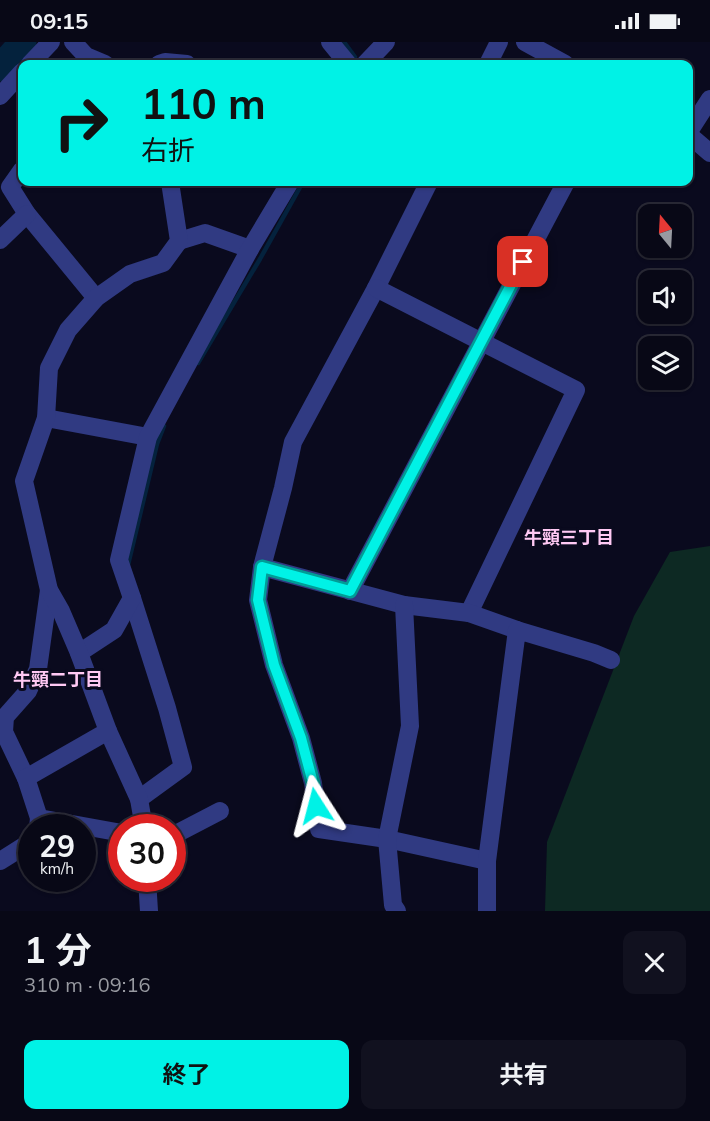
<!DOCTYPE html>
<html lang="ja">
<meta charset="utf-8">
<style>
:root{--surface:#080816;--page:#11111f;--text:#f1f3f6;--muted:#989aa1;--line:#292935;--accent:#00f2e6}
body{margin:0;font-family:Mulish,"Noto Sans JP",sans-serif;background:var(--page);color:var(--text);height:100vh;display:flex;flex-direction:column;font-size:22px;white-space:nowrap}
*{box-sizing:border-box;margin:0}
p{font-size:20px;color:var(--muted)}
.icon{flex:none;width:33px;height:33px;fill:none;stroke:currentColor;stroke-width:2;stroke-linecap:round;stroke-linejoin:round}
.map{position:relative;height:869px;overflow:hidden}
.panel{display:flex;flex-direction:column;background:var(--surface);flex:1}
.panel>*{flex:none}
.guide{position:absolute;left:18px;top:18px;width:675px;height:126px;border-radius:12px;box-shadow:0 2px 4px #0004,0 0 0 2px var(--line);background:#00f2e6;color:#111;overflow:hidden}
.needle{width:39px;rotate:342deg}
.tools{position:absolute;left:638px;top:162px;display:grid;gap:12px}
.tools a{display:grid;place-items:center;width:54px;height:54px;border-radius:12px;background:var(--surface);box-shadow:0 2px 4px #0004,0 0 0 2px var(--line);font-size:30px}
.speed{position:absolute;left:18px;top:772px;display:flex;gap:12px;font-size:30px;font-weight:700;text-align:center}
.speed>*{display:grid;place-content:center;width:78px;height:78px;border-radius:50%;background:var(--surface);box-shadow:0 2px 4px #0004,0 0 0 2px var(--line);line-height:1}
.speed small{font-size:15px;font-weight:400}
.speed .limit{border:9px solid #d22;background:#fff;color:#111}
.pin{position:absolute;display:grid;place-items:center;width:51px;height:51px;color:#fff;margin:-26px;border-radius:12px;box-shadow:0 3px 9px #0006}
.me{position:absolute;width:66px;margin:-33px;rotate:351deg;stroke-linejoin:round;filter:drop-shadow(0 0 4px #0008)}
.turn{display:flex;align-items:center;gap:21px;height:126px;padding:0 24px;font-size:27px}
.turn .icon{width:78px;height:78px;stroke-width:2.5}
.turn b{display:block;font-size:42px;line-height:51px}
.round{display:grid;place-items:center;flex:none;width:63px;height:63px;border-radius:12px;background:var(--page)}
.headline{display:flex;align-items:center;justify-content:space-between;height:102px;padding:0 24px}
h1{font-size:36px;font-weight:700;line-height:45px}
.button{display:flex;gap:12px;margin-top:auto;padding:12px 24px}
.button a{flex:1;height:69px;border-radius:12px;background:var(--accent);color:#111;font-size:24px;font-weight:700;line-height:69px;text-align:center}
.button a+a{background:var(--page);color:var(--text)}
.status{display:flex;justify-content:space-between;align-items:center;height:42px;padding:0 30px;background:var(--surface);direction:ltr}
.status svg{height:16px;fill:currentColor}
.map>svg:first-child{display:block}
</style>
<div class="status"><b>09:15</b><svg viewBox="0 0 49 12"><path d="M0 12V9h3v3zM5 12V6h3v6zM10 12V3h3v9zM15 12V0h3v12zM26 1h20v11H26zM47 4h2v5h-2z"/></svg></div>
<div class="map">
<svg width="710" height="869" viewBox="0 0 710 869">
<rect width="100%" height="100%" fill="#0a0a1e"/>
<path fill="#0d2923" d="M710,504V869H545L547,800L634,574L670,510Z"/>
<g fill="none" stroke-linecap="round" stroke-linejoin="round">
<g stroke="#04223d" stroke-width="4.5">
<path d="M344,0L355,15"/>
<path d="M198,321L260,217L303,140"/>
<path d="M128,523L157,402L164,384"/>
</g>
<path stroke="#04223d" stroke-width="27" d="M0,26L23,0"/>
<g stroke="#303a82" stroke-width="18">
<path d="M73,0L86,14L105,22"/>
<path d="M330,0L348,22"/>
<path d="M525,0L565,22"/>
<path d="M30,22L51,0"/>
<path d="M159,22L165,20L187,22"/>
<path d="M365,22L386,0"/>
<path d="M488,22L499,0"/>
<path d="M0,54L22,30"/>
<path d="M688,91L710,57"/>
<path d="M688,92L710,111"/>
<path d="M22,128L10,145L27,172L96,256"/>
<path d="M429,140L376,246L293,400L283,446L262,525L258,558L274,623L301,696L313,741L319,787L387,797L487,819"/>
<path d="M0,198L27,172"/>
<path d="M179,199L205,191L250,207"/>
<path d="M376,246L576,348L469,571"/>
<path d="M46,376L148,395"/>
<path d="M262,525L404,563L469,571L517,588"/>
<path d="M350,549L566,140"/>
<path d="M132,556L167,666L183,725L139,757"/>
<path d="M79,611L114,588L132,556L119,518L148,395L250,207L290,140"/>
<path d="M108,689L139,757L144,786"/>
<path d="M26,736L4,690L5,675L28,649L38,627L49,548"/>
<path d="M39,776L122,791"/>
<path d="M38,786L39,776L26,736L108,689L79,611L61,569L49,548L24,439L46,376L49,326L68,288L96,256L130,232L163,221L179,199L170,140"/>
<path d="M172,794L220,769"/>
<path d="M0,819L32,799"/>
<path d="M147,837L149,869"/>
<path d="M397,869L393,863L387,797L410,684L404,563"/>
<path d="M487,869V819L517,588L594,611L611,618"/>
</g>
</g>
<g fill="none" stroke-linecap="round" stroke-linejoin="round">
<defs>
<path id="route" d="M316,764L313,741L301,696L274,623L258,558L262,525L350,549L523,220"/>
</defs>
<use href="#route" stroke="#009d96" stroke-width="15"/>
<use href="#route" stroke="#00f2e6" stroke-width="10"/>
</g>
<g text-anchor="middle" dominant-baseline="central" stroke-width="6" stroke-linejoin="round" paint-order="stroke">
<g font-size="18" font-weight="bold" fill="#ffc9f4" stroke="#0a0a1e">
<text x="569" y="495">牛頸三丁目</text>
<text x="58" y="637">牛頸二丁目</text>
</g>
</g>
</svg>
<div class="tools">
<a><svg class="needle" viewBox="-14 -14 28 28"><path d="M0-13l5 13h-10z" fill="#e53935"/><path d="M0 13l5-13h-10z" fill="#989aa1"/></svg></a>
<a><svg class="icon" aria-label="sound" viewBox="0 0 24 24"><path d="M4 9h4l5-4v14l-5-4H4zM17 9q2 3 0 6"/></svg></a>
<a><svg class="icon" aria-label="layers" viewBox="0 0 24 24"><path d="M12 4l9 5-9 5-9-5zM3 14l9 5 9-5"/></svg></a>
</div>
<div class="speed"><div>29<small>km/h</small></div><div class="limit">30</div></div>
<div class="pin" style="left:523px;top:220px;background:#d93025"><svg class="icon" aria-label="arrive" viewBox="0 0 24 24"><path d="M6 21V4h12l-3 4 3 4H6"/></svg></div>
<svg class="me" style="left:316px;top:764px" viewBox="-20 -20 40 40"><path d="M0-17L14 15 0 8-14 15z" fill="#00f2e6" stroke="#fff" stroke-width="4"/></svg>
<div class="guide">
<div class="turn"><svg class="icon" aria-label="right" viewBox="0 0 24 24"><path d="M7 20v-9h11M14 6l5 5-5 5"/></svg><div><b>110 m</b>右折</div></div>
</div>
</div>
<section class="panel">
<div class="headline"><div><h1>1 分</h1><p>310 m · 09:16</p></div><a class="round"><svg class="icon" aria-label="close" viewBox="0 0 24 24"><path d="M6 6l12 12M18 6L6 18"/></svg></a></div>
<div class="button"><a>終了</a><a>共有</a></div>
</section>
